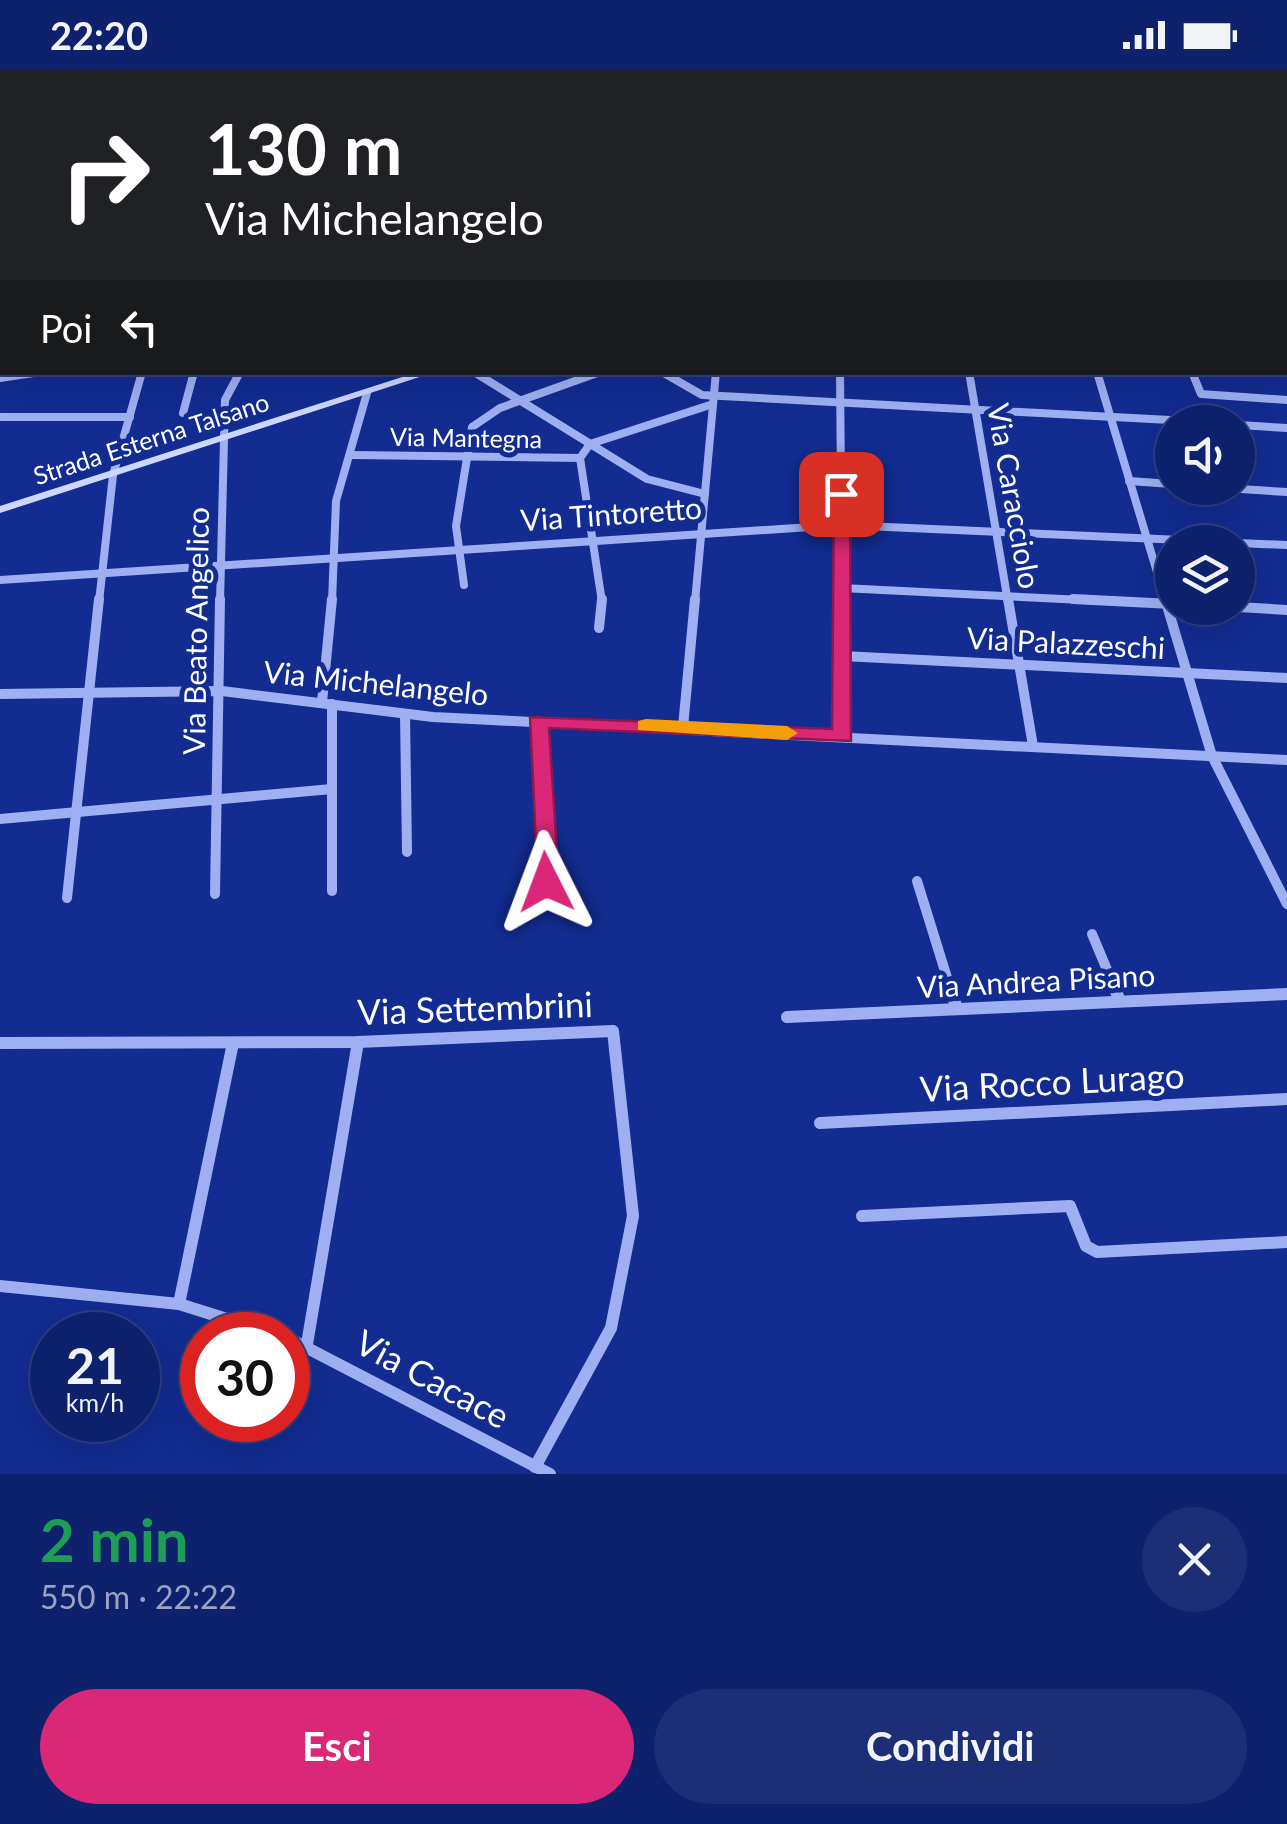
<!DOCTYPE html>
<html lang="it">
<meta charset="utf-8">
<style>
:root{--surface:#0e216d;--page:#1c2e75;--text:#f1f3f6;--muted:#9ba3c2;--line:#2e3e80;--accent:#db2777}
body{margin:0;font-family:Lato,sans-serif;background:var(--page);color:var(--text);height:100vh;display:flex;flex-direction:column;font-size:38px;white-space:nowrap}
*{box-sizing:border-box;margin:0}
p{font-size:32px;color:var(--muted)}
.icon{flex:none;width:55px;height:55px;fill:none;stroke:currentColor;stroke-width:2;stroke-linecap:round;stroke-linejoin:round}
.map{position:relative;height:1404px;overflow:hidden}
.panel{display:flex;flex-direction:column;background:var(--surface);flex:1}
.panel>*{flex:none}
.banner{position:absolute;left:0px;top:0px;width:1288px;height:305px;box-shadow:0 10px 40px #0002,0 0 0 2px var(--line);background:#202124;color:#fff;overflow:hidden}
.fabs{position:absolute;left:1155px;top:335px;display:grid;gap:20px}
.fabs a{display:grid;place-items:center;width:100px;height:100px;border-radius:50%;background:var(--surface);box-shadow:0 10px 40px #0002,0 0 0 2px var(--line);font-size:50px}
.speed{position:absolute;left:30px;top:1242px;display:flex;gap:20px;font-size:50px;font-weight:700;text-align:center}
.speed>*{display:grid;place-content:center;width:130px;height:130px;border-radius:50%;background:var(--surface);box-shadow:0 10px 40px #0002,0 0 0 2px var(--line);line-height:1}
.speed small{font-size:25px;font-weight:400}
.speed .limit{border:15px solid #d22;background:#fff;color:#111}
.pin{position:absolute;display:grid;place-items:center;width:85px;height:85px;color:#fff;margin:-42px;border-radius:20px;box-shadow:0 5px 15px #0006}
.me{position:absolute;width:110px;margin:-55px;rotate:357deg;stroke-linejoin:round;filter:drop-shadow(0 0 8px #0008)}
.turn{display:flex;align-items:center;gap:35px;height:210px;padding:0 40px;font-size:45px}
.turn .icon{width:130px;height:130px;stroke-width:2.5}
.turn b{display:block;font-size:70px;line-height:85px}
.then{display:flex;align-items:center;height:95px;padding:0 40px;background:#0003;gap:20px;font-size:38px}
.round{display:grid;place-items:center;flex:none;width:105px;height:105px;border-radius:52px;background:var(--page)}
.summary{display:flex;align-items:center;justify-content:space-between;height:170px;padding:0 40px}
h1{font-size:60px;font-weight:700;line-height:75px;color:#1e9e55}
.cta{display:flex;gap:20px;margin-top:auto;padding:20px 40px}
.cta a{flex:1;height:115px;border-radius:60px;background:var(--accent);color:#fff;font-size:40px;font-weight:700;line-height:115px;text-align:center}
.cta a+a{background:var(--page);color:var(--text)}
.status{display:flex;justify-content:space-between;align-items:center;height:70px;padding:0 50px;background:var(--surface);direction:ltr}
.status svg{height:28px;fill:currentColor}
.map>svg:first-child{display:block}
</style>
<div class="status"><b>22:20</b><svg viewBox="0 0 49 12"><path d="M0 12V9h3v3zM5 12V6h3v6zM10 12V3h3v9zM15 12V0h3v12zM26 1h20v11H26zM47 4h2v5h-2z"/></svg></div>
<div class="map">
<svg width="1287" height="1404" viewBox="0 0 1287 1404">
<rect width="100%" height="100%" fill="#122c91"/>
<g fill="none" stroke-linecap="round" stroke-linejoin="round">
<path stroke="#9eb0f2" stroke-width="6" d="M770,0L860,2"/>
<g stroke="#9eb0f2" stroke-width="8">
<path d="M1285,287L1287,291"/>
<path d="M474,302L647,409L705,424"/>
<path d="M662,302L702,325L1207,352"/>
<path d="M840,302L842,532"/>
<path d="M969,302L1008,532"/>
<path d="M1097,302L1166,532"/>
<path d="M1192,302L1201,324L1287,330"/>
<path d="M0,308L40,302"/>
<path d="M183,343L194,302"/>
<path d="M0,347H130"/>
<path d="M1238,355L1287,358"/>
<path d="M352,385L580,388"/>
<path d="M580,388L602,532"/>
<path d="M580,388L590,374L713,334"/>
<path d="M1129,411L1172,414"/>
<path d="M1224,418L1287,422"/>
<path d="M1238,473L1287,475"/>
<path d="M0,510L841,455L1227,472"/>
<path d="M464,515L456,456L472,357L500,338L600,302"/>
<path d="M842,518L1124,532"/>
<path d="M99,532L113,405L142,302"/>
<path d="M220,532L225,330L240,302"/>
<path d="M332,532L336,431L367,323"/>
<path d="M695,532L716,302"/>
</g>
<g stroke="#9eb0f2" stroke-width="10">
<path d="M842,529L843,667"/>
<path d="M1008,529L1033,676"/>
<path d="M1073,529L1172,534"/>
<path d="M1165,529L1212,686L1287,834"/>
<path d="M1238,537L1287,540"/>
<path d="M599,558L602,529"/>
<path d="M842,586L1287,608"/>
<path d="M0,624L222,621L433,647L1287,690"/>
<path d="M322,632L332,529"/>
<path d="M332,634V821"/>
<path d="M405,644L407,782"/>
<path d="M538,651L546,812"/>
<path d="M683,657L695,529"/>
<path d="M0,749L332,719"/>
<path d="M917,811L949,914"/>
<path d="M215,824L220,529"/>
<path d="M67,828L99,529"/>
<path d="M1092,864L1113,914"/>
</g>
<g stroke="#9eb0f2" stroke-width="12">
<path d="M948,912L957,939"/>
<path d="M1112,912L1120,931"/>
<path d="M787,947L1287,924"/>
<path d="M0,973L358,972L613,961L633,1146L611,1258L535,1397"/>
<path d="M820,1053L1287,1029"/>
<path d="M862,1146L1070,1136L1086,1176L1097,1182L1287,1172"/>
<path d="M0,1216L179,1234L278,1265"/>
<path d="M179,1234L233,973"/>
<path d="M288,1268L550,1404"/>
<path d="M307,1274L358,972"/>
</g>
<g fill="#cdd6fc" fill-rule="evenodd">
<path d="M103,0H112L109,2H102Z"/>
<path d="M1228,0H1238L1235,2H1227Z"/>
<rect x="0" y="85" width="2" height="6"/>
<rect x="1285" y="145" width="2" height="6"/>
<path d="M418,302H435L0,443V436Z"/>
</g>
</g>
<path fill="#db2777" stroke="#8e194d" stroke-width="2.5" d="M834,421L850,424L851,671L549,658L559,812L555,817H538L530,647L832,659Z"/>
<path fill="#f59e0b" d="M646,649L787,656L798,663L787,670L638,660V651Z"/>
<g text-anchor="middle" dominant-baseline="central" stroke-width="10" stroke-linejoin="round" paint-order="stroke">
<g font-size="25" fill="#fff" stroke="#122c91">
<text transform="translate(466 367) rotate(1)">Via Mantegna</text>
<text transform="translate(151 368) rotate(-18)">Strada Esterna Talsano</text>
</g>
<g font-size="30" fill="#fff" stroke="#122c91">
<text transform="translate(1015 426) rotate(80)">Via Caracciolo</text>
<text transform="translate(611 443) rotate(-4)">Via Tintoretto</text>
<text transform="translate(195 561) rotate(-89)">Via Beato Angelico</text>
<text transform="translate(1066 572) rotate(3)">Via Palazzeschi</text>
<text transform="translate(376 612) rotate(6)">Via Michelangelo</text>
<text transform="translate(1036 910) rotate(-3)">Via Andrea Pisano</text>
</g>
<g font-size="35" fill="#fff" stroke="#122c91">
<text transform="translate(475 937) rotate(-2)">Via Settembrini</text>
<text transform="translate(1052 1011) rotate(-3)">Via Rocco Lurago</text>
<text transform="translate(433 1308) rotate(28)">Via Cacace</text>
</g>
</g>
</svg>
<div class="fabs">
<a><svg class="icon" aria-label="sound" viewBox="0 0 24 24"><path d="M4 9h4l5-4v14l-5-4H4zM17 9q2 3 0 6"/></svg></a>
<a><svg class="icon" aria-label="layers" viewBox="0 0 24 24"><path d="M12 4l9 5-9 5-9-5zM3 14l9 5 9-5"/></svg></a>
</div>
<div class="speed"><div>21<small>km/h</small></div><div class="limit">30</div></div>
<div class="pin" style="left:841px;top:424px;background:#d93025"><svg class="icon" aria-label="arrive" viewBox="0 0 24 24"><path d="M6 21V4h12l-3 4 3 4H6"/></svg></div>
<svg class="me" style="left:546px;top:812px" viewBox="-20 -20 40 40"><path d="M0-17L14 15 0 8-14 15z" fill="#db2777" stroke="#fff" stroke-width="4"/></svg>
<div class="banner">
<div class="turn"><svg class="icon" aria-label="right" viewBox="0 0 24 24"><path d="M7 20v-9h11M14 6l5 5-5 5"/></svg><div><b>130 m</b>Via Michelangelo</div></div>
<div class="then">Poi<svg class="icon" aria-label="left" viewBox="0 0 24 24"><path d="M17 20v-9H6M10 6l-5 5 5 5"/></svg></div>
</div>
</div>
<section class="panel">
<div class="summary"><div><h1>2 min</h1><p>550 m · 22:22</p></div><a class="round"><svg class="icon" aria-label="close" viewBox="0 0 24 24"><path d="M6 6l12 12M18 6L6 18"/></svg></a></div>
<div class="cta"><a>Esci</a><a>Condividi</a></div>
</section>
